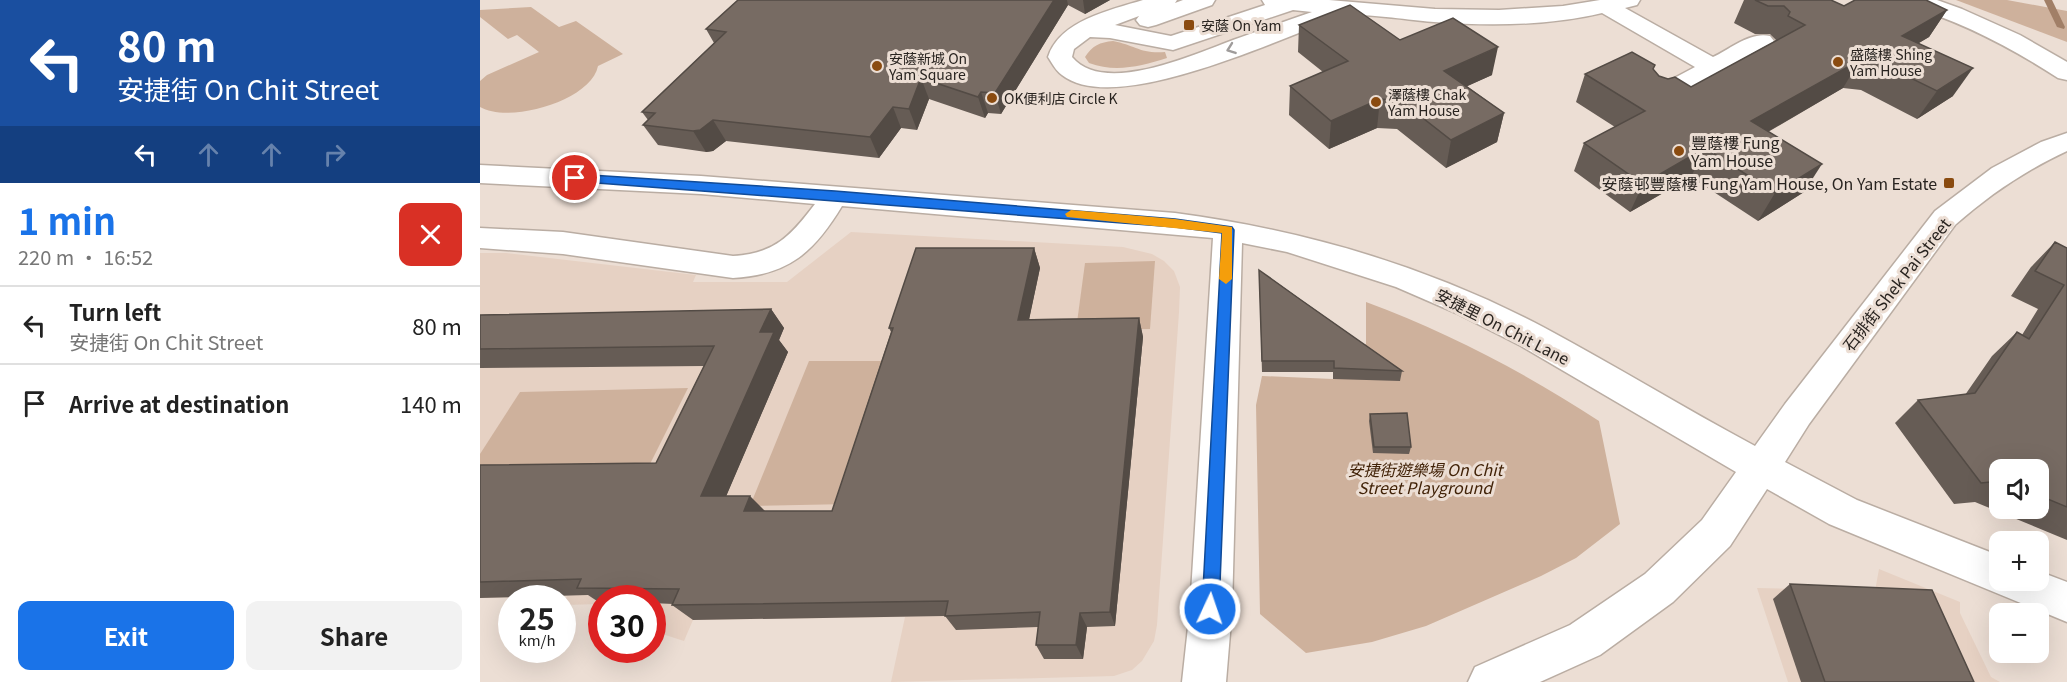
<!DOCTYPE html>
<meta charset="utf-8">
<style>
:root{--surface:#fff;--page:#f2f2f2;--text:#222;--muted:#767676;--line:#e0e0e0;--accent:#1a73e8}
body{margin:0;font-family:Georgia,"Noto Sans TC",serif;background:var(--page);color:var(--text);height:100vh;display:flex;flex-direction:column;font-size:22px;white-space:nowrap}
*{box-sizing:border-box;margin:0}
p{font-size:20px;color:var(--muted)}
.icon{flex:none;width:33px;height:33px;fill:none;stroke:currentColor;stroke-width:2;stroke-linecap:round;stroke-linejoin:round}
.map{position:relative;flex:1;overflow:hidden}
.panel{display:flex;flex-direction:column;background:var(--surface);width:480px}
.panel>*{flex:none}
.top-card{background:#1a4fa0;color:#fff;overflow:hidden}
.controls{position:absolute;left:1509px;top:459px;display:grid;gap:12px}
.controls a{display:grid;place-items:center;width:60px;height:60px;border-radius:12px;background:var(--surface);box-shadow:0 6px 24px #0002;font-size:30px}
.speed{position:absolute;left:18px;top:585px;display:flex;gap:12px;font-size:30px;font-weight:700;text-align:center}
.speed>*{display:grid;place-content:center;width:78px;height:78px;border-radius:50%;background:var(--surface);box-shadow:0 6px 24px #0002;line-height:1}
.speed small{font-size:15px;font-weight:400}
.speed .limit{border:9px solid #d22;background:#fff;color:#111}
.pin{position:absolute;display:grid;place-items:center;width:51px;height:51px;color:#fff;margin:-26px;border:3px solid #fff;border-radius:50%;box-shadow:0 2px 6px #0007}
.me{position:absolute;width:66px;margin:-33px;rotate:3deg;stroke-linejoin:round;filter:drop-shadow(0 0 4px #0008)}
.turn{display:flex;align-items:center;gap:21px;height:126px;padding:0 18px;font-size:27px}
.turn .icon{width:78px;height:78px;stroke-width:2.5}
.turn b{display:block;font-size:42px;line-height:51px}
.lanes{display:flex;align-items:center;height:57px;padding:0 18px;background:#0003;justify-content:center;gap:30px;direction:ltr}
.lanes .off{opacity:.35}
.round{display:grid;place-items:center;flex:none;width:63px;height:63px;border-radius:12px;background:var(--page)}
.headline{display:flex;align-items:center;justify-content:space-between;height:102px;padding:0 18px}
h1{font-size:36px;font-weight:700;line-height:45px;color:var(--accent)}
.primary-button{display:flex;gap:12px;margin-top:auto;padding:12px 18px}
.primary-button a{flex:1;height:69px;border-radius:12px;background:var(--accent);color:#fff;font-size:24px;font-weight:700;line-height:69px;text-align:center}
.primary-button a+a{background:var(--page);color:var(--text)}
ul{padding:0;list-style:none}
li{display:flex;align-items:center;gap:18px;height:78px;padding:0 18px;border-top:2px solid var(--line)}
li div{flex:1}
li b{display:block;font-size:22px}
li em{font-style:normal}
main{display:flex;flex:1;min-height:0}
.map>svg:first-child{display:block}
</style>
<main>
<section class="panel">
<div class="top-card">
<div class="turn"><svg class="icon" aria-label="left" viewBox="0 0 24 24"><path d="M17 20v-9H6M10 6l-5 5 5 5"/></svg><div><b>80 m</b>安捷街 On Chit Street</div></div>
<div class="lanes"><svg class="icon" aria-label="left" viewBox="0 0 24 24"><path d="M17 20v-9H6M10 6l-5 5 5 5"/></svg><svg class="icon off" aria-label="ahead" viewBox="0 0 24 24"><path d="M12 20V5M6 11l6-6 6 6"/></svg><svg class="icon off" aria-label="ahead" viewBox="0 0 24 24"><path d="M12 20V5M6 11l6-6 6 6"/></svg><svg class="icon off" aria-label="right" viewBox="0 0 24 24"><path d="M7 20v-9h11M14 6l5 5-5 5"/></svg></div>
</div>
<div class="headline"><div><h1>1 min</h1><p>220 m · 16:52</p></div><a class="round" style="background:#d93025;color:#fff"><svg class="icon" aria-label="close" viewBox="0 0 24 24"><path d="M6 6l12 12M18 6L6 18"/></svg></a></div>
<ul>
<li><svg class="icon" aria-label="left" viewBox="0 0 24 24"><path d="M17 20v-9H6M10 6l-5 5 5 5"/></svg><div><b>Turn left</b><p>安捷街 On Chit Street</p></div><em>80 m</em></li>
<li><svg class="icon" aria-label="arrive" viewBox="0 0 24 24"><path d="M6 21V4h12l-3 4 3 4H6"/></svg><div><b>Arrive at destination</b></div><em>140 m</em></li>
</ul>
<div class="primary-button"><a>Exit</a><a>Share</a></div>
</section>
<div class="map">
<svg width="1587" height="682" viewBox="0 0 1587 682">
<rect width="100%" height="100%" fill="#ecded4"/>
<g fill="#e6d1c3">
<path d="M371,232L643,247L672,254L684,261L694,271L700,287L699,312L677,625L674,641L662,661L652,670L634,676L411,682L425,617L213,620L204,641L173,631L172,598H122L121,604L83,605L87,596L0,598V253H26L216,275L213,282H307Z"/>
<path d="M1399,569L1480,602V613L1511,677L1520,682H1308L1277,588L1395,591Z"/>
</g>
<g fill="#ceb19c">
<path d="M1476,0H1527L1587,11V42Z"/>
<path d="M51,7L79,27L96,21L143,54L118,66C111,101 29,124 0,107V81L7,75L59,52L37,35L28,39L0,17V10Z"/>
<path d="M633,41C655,45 660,54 685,52L687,58C661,66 636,73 609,63L605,57C612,46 620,42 633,41Z"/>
<path d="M675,261L670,329L596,330L605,263Z"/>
<path d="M886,302C967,332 1046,373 1119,421L1140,524L1096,558L1061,576L946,626L892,642L826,653L780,614L776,405L782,376L853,379V343L886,344Z"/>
<path d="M329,361H415L369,504L270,506Z"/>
<path d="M208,388L170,464L0,468V454L40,392Z"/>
</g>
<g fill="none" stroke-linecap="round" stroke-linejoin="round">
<path fill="#a17f67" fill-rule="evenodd" d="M1564,0H1572L1585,27L1584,29L1577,27Z"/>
<defs>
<g id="minor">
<path d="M663,0H697L695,3L703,0H735L732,5L676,25L668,27L660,25L656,20L659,16L635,25L691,36L785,5L782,0H849L955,9L1019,10L1083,6L1120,0H1160L1157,5L1145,8L1233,57C1250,49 1271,31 1290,36L1294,41L1290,46L1186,102L1177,105L1168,102L1164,97L1168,92L1215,67L1122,13C1068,26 1010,26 954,22C936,21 878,12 864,16C803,36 637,118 582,75C576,71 572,63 568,57C579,21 630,10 663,0ZM813,10L832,12C806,21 780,30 753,40C715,54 624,96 592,57L594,49L610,37L630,38L693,50Z"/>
<path d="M1422,0H1457L1482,9L1540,35L1587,62V80L1578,78C1530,47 1481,21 1425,5Z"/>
<path d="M1587,133V151C1546,170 1509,195 1475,225L1329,424L1305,462L1377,500L1520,556V580H1558V571L1587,582V622L1349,524L1287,489L1250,546L1193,602L1120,655L1060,682H988L995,667L1090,625L1165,574L1222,520L1256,472L1041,346L976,313L916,287L807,252L762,243L752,609L746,682H702L710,609L733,238L362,206C334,252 309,275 253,278L83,254L0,248V228L83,232L253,256C294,254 311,236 335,204L221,194L0,183V165L221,176L695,213C824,230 950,267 1065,328C1136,366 1204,408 1275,446L1305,404L1455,211L1512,168L1561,142Z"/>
</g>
</defs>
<use href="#minor" stroke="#baada3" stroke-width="3"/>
<use href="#minor" fill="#fff" fill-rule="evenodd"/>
</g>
<g fill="#665c55" fill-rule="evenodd">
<path d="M258,0H630L605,14L588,5L521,114L508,113L505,118L449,99L437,130L421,128L399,158L246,141L233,151L226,152L178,145L163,125L168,120L162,112L234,43L226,29Z"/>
<path d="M1264,0H1351L1364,6L1467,10L1449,37L1439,43L1473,96L1437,119L1381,90L1363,88L1288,132L1324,192L1278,221L1211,177L1150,212L1094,171L1104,143L1135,127L1096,102L1105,74L1173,70L1179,76L1211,87L1295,41L1296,40L1290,34H1275L1254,23Z"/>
<path d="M819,25L920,40L1012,75L987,86L1024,113L1017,142L966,168L917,129L897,128L849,149L809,115L810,86L843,72L818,52Z"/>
<path d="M1575,242L1587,248V540L1495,502L1474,504L1415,423L1438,400L1485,395L1512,356L1537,332L1542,335L1558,309L1531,296L1551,267ZM1520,470H1558V508H1520Z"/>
<path d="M554,248L560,268L549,319L659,318L663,337L635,626L607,627L603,659H564L556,645L558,627L476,630L465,616L213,620L192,605L193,604L172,603V598H122V603H120L108,595L0,598V465L176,463L224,366L0,368V315L291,309L304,328L299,340L308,352L246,496L284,511H352L411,332L409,328Z"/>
<path d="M779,270L922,371L920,381L853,379V372H782Z"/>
<path d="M890,414L931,447L929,454L893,453L889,421Z"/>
<path d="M1310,584L1494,682H1321L1293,599Z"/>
</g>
<g fill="#534b45">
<path d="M574,0H587L588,5L521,114L515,93Z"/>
<path d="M603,0H630L605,14Z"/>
<path d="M1467,10L1449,37L1404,63L1422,36Z"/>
<path d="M1018,47L1012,75L959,99L964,71Z"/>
<path d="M1380,60L1363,88L1256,150L1271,121Z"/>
<path d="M1493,68L1473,96L1437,119L1457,91Z"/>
<path d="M441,78L449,99L437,130L429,109Z"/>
<path d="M501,92L508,113L505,118L498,97Z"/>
<path d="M900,99L897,128L849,149L851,121Z"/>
<path d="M413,107L421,128L399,158L390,137Z"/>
<path d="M1024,113L1017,142L966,168L971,140Z"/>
<path d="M233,120L246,141L233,151L226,152L213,131Z"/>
<path d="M1225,148L1211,177L1150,212L1163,184Z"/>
<path d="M1342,164L1324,192L1278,221L1295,193Z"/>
<path d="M554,248L560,268L545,339L538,320Z"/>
<path d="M291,309L304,328L299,340L308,352L239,513L221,496L280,332Z"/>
<path d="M659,318L663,337L635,626L630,612Z"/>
<path d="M270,496L287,513L264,511Z"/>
<path d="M600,613L607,627L603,659L596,645Z"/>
</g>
<g fill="#776b63" stroke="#534b45" stroke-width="1.5">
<path d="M258,0H574L515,93L501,92L498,97L441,78L429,109L413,107L390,137L233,120L220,130L213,131L163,125L175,113L162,112L246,32L226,29Z"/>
<path d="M1275,0H1351L1364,6L1375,0H1446L1467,10L1422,36L1493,68L1457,91L1398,62L1380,60L1271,121L1342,164L1295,193L1225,148L1163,184L1104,143L1165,111L1105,74L1152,52L1175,65L1173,69L1179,76L1188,79L1195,77L1211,87L1325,25L1308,16L1310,12L1304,6H1288Z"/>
<path d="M870,5L920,40L973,18L1018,47L964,71L1024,113L971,140L921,101L900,99L851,121L810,86L868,61L819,25Z"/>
<path d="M1575,242L1587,248V507L1558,495V470H1520V481L1501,483L1438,400L1495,393L1537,332L1549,339L1584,285L1555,271Z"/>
<path d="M436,248H554L538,320L659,318L630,612L600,613L596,645H556L560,612L465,616L468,601L192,605L199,589L97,588L101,579L0,582V465L176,463L234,346L0,349V315L291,309L280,332H294L221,496H270L264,511H352L413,328H409Z"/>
<path d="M779,270L821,300L922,371L854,368V361H782Z"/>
<path d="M927,413L931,447H894L890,414Z"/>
<path d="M1310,584L1452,590L1494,682H1345Z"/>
</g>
<defs><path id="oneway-chevron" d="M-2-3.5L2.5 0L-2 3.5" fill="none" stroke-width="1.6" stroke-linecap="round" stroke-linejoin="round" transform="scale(1.5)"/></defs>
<use stroke="#9f9c9b" href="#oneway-chevron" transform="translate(751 49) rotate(160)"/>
<path fill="#1a73e8" stroke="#114b97" stroke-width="1.5" d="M95,174L355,191L695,219L752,227L754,230L739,609L737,615L730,617L724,615L722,609L742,233L695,227L91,181L90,178Z"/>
<path fill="#f59e0b" d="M591,210L695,219L752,227V279L746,284L739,279L742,233L587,217L585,214Z"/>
<g fill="#8a4b10" stroke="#ecded4" stroke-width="2">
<rect x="703" y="19" width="12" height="12" rx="3"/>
<circle cx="1358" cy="62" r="6"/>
<circle cx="397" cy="66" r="6"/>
<circle cx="512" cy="98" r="6"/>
<circle cx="896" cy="102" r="6"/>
<circle cx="1199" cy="151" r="6"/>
<rect x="1463" y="177" width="12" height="12" rx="3"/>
</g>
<g text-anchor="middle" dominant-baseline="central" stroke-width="6" stroke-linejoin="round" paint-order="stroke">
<g font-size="14" fill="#292420" stroke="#ecded4" text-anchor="start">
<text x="721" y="25">安蔭 On Yam</text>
<text x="1370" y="54">盛蔭樓 Shing<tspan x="1370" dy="16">Yam House</tspan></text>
<text x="409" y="58">安蔭新城 On<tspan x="409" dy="16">Yam Square</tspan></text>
<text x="908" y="94">澤蔭樓 Chak<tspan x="908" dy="16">Yam House</tspan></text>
<text x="524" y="98">OK便利店 Circle K</text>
</g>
<g font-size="16" fill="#292420" stroke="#ecded4" text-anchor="start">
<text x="1211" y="142">豐蔭樓 Fung<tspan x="1211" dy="18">Yam House</tspan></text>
<text x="1457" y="183" text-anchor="end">安蔭邨豐蔭樓 Fung Yam House, On Yam Estate</text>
</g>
<g font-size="16" fill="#292420" stroke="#ecded4">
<text transform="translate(1416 284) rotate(-52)">石排街 Shek Pai Street</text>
<text transform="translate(1023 326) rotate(27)">安捷里 On Chit Lane</text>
</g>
<g font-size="16" font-style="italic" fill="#422308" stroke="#ecded4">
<text x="945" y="469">安捷街遊樂場 On Chit<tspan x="945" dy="18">Street Playground</tspan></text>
</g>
</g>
</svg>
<div class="controls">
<a><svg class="icon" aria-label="sound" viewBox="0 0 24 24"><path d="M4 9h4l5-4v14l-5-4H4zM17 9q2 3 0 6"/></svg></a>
<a>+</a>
<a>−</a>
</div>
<div class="speed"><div>25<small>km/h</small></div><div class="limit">30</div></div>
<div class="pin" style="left:95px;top:178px;background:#d93025"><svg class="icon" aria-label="arrive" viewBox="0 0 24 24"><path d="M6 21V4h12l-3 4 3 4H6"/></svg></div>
<svg class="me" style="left:730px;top:609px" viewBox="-20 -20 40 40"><circle r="17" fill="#1a73e8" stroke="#fff" stroke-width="3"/><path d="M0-11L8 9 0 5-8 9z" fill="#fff"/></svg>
</div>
</main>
